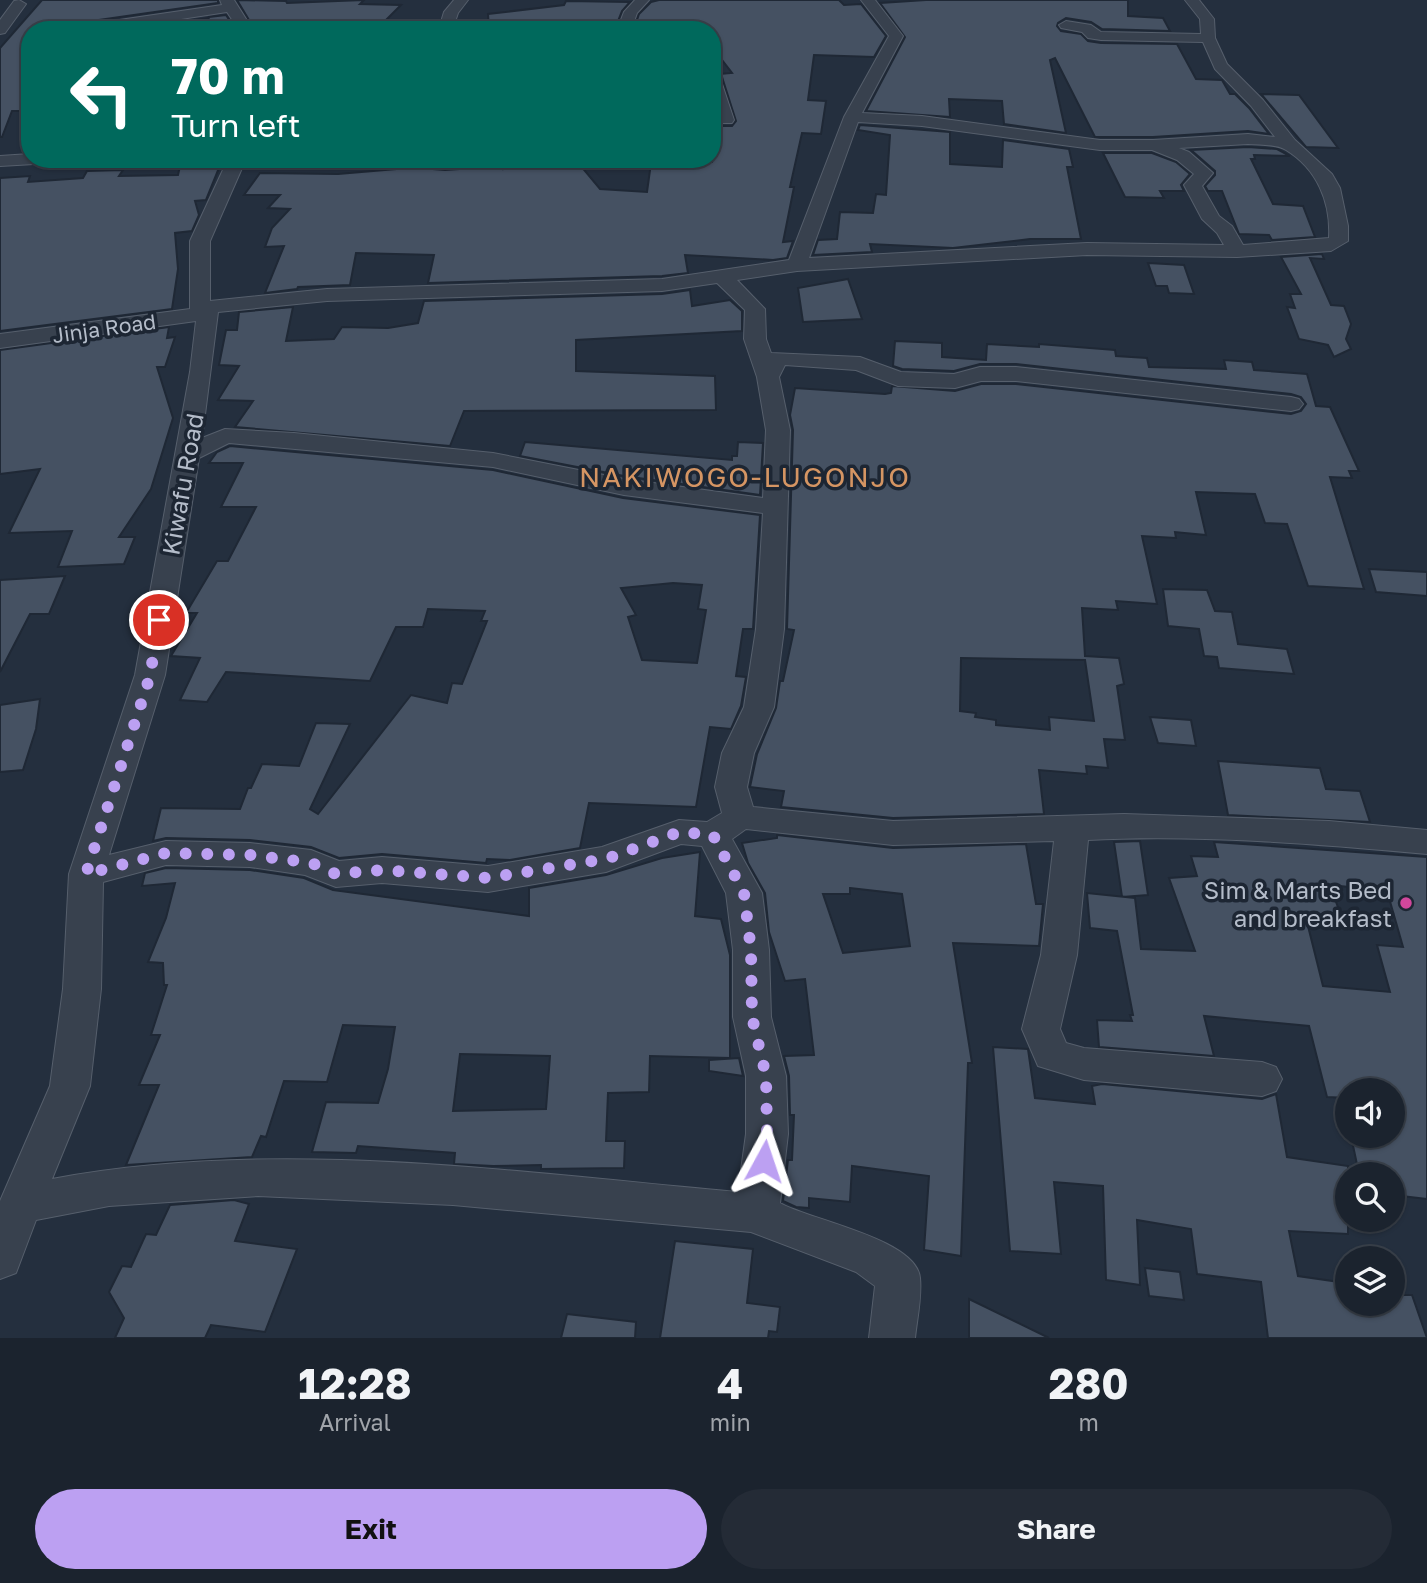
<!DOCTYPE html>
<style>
:root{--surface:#1b232e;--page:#242b36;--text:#f1f3f6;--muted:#a0a4aa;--line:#39404a;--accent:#bca0f2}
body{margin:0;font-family:"Golos Text",sans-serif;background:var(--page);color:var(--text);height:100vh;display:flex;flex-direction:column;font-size:26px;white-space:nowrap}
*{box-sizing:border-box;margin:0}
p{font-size:23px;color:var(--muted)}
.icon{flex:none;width:38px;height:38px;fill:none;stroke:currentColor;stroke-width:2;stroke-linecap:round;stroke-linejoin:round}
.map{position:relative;height:1338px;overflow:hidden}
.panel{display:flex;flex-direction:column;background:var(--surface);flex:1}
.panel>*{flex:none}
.banner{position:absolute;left:21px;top:21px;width:700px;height:147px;border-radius:28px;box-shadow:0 2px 5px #0004,0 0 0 2px var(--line);background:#00695c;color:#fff;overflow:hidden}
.tools{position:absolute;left:1335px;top:1078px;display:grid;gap:14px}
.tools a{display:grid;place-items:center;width:70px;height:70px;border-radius:50%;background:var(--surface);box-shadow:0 2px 5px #0004,0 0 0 2px var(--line);font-size:35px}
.pin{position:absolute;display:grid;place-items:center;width:60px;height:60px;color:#fff;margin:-30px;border:4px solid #fff;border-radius:50%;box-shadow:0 2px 7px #0007}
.me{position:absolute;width:77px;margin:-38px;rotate:5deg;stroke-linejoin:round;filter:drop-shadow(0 0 5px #0008)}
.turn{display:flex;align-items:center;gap:24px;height:147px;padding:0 35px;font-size:32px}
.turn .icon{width:91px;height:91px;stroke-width:2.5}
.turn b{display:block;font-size:49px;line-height:60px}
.eta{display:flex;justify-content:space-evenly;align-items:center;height:119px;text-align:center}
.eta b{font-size:42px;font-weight:700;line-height:49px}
.action{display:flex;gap:14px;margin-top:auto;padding:14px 35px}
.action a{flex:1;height:80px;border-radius:42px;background:var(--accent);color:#111;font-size:28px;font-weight:700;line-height:80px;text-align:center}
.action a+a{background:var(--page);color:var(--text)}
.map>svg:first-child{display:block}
</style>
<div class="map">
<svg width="1427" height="1338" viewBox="0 0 1427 1338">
<rect width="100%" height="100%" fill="#242f3e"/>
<g fill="#455162" stroke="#1f2835" stroke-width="2" fill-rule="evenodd">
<path d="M42,0H218V3L92,21L84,26L83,30H30V65L25,77H30V111H12L2,137H0V48Z"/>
<path d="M237,0L286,1L287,3L364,0L360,4L401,5L376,30H255Z"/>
<path d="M659,0H839L844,5L861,4L886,36L874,57L814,55L808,100L826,101L821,134L802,133L790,187H794L783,242L793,241L787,258L773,260L685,255L688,273L662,276L428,283L434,255L356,253L350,285L298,287L297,289L265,293L284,246L265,247L272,228L290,209L268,208L280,195H244L260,173L338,174L432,166L433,169L445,170L503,166V169L576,160L600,189L647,192L651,163L712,162L714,115L720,126H732L736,121L722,77L719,74L732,73L712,47V30L635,26L639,14L651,2Z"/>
<path d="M926,0H1128V16L1163,18L1170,31L1102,29L1091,22L1066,18L1058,23L1057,26L1061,31L1081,34L1088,41L1101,43L1177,44L1196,79L1222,80L1230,94H1235L1249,108L1269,134L1248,131L1153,137H1095L1055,58L1050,60L1066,133L1004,124L1002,101L949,99L950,117L866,111L905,37L880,3Z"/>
<path d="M566,1L630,2L622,11L616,26H563L560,30H489L488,14L564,5Z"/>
<path d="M226,15L236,30H206L209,17Z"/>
<path d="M208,18L201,30H128Z"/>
<path d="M1261,94L1299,95L1338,148L1306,147Z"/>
<path d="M860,125L950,132V164L1002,167L1003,140L1069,149L1073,167H1067L1081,239H1030L953,248L870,244L872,252L813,255L818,240L837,239L840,212L873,213L876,194L886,195L890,135L858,130Z"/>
<path d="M1248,147L1277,149L1290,156L1254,155L1255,159H1251L1273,204L1303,206L1315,237L1272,240L1269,235L1239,234L1222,191H1208L1205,186L1215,175V171L1191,150Z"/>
<path d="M1103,153H1152L1176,162L1190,174L1181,185L1184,191H1160L1164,198L1125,197Z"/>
<path d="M221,163L206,200L195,201L199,215L192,231L175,233L178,269L172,309L0,331V178L30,176L28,182L83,178L87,171L123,170L119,176L178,175L180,166Z"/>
<path d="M1322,254L1324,259L1310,258L1331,305L1344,306L1351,324L1346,339L1351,349L1334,357L1328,345L1299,339L1287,307L1295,308L1290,294H1301L1281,257Z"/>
<path d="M1148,263L1184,265L1194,294L1169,293L1167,286H1156Z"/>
<path d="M848,279L862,319L803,322L798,288Z"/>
<path d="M690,290L692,306L730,300L742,311V331L576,340V371L715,376L716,410L464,411L450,446L235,427L253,401L218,400L239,366L219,365L226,330H237L239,312L293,307L286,341L334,339L342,327L388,328L418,323L424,301L662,294Z"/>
<path d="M169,327L167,338L175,337L165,367H157L173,418L151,489L119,537H135L124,564L58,567L72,531L9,533L40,469L0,474V350Z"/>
<path d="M895,341L942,343V357L986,360L987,344L1039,347V344L1115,350L1116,356L1147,358L1149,367L1226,369L1224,360L1252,362L1254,370L1307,374L1316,406L1330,407L1359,471H1349L1352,478L1330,477L1364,589L1308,586L1287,524L1265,523L1255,494L1196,492L1206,535L1175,532L1176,538L1142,536L1157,604L1116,601L1118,610L1082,608L1085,656L1119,658L1124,684L1117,686L1125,740L1104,739L1108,768L1086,766L1087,774L1039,770L1044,814L893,818L781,807L784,791L750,787L757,754L776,708L780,681H783L794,630L787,629L793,430L790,415L795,388L885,394L891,393L892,386L955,391L981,384H1016L1291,414L1301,411L1306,404L1301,397L1291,394L1016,364H980L954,371L902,369L893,366ZM961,658L1085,660L1094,721L1049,717L1050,730L996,725V720L975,717L976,713L960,711Z"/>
<path d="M525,442L732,460V456H737L738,442L763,443L760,495L624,476L520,456Z"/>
<path d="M230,446L493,470L623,498L760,515L753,629H743L736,676L746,677L741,706L731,729L710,727L696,807L589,803L580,848L510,860L487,859L486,863L382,854L339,858L311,847L250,840L166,838L153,841L161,808L240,809L248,788H251L262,764L299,766L316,723L350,724L310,809L318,814L411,695L447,703L452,683L462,684L487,621H481L485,611L428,609L423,627H396L370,681L226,672L207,702L180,700L200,658L171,656L197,613H186L217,561H228L256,507H221L243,463H209L217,452ZM673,583L702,585L698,609L706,610L697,663L642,660L628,617L636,615L621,588Z"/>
<path d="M1369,569L1427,572V596L1376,592Z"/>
<path d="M65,576L49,614H30L0,672V580Z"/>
<path d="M1163,589L1207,590L1215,611L1232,612L1238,644L1287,649L1294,674L1219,668L1217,657L1204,656L1199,629L1168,626Z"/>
<path d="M40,699L36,729L23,770L0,772V705Z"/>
<path d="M1150,717L1191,720L1196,746L1158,743Z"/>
<path d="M1218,761L1320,768L1326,789L1360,791L1370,822L1228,815Z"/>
<path d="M777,835L893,848L1026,844L1036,904H1043L1039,946L953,943L972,1063H968L961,1256L924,1250L929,1176L852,1166L850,1202L809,1198V1208L796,1207L783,1201L788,1160H792L794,1115H790L789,1076L784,1056L814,1055L805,979L785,981L769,932L765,893L748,863L742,843L777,838ZM850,888L902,894L910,946L843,953L823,894H850Z"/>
<path d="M1140,841L1148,895L1122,897L1114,842Z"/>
<path d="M1214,842L1427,857V1199L1393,1195V1174H1359L1351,1136H1393V1090H1348V1098L1327,1097L1309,1026L1204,1016L1214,1056L1099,1047L1097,1020L1132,1021L1130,1015H1133L1117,931L1090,928L1087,893L1135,898L1141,949L1195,951L1169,878L1197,876L1191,856L1218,857ZM1330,885L1387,891L1403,947L1377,945L1390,992L1323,986L1308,926L1345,927Z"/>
<path d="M700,852L695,916L721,919L730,955V1058L650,1056L649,1092L608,1093L606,1141H625L624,1168L541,1169V1165L493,1166L454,1164L455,1153L358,1146L356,1153L312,1152L326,1102L378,1103L388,1069L395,1027L343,1025L327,1082L284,1081L266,1137L261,1136L252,1157L126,1165L159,1085H139L160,1035H151L167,985H164L163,963L148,962L166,918L175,883L142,886L145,873L166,868L250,870L304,878L333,890L529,916V888L606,875L662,858ZM460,1054L550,1056L546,1109L453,1111Z"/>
<path d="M993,1047L1028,1049L1035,1098L1095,1104L1092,1086L1102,1084L1262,1099L1276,1094L1287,1157L1348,1166V1234L1289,1231L1298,1276L1346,1283L1348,1304H1393V1295H1412L1427,1338H1268L1261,1282L1197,1274L1191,1229L1137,1220L1140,1285L1106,1280L1103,1186L1054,1182L1061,1254L1010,1251Z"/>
<path d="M739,1058L743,1076L709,1071V1060Z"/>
<path d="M234,1200L249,1204L235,1241L297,1249L265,1332L211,1325L205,1338H115L124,1318L109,1292L122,1266L131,1267L146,1234L156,1235L170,1205Z"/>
<path d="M675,1241L753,1249L747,1303L780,1307L777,1332L769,1331L768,1338H660Z"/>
<path d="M1145,1268L1180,1272L1184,1300L1149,1296Z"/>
<path d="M969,1299L1049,1338H969Z"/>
<path d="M567,1314L636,1322L635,1338H561Z"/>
</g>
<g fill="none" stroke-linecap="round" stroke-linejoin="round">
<defs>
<g id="minor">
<path d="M19,0L26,4L5,33L0,34V20L14,1Z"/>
<path d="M220,0H234L253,30H239L227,12L109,30L85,28L92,24L222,5Z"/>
<path d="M454,0H468L458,13L455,22L459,30H445L441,22L444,12Z"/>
<path d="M635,0H649L637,13L631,30H617L624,12Z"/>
<path d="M861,0H875L903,36L862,113L922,116L1100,140H1153L1248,134L1275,137L1251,106L1215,69L1203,42L1101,40L1088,38L1082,32L1061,28L1059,25L1066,21L1091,25L1101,32L1201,34L1200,19L1185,0H1199L1214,19L1215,38L1227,64L1263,100L1295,140L1332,174L1340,188L1348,226V241L1331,251L1237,257L1087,255L797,271L737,280L765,309L766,339L771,353L860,357L901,372L954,374L980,367H1016L1291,397L1299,399L1303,404L1299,409L1291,411L1016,381H981L955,388L898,386L856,370L785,365L779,377L790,430L784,629L774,707L754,753L747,787L753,807L893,821L1124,814L1329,821L1427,830V854C1318,844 1197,834 1088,840L1077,955L1060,1029L1066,1043L1084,1048L1262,1062L1276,1067L1282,1079L1276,1091L1262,1096L1084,1080L1038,1066L1022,1029L1041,955L1054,841L893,845L746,829L732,839L762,893L769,950L771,1017L786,1076L788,1134L780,1203C810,1220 917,1239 920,1278C922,1297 917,1319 915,1338H869L875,1286L856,1272L751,1232L453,1205L258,1196L109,1206L36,1220L16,1273L0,1279V1201L50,1086L63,989L69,874L135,675L190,372L196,321L0,348V334L190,309V241L228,159H246L210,241V301L327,289L662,279L789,260L844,117L889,36ZM858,122L922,126L1100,150H1152L1177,160L1194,174L1184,185L1202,219L1217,233L1224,245L1087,243L809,258ZM1248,144C1259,145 1277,144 1286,150C1317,169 1331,202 1329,238L1243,245L1232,226L1219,216L1202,186L1213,173L1189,152L1179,148ZM717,283L745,310L744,339L757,377L766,430L763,498L624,479L493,453L294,433L225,429L202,438L218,312L327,301L662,291ZM229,443L493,467L624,495L763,513L756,629L744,707L722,753L715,787L722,813L707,822L679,820L602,847L488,866L382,857L339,861L311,850L250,843L166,841L109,855L165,675L199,458ZM681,844L702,846L726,893L733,950V1017L746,1076V1134L738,1192C514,1172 274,1137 52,1179L90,1086L101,989L103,882L166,865L250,867L305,875L336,887L382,883L488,892L606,872Z"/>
<path d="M712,73L720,78L734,120L732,123H720C711,107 712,91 712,73Z"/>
<path d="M30,154V159H42L34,164L0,166V156Z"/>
</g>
</defs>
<use href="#minor" stroke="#565f6c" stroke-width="2"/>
<use href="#minor" fill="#38414e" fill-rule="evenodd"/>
</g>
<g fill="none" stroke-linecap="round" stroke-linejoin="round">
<path stroke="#bca0f2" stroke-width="12" stroke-dasharray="0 21.6" d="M159,620L150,676L86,874L166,853L250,855L312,863L336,874L382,870L488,878L606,859L679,832L713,835L744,893L751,950L752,1017L766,1076L767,1134L764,1161"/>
</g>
<circle fill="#d1479c" stroke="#1d2633" stroke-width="2.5" cx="1406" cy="903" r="7"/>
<g text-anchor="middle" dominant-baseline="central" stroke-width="7" stroke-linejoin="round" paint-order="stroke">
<g font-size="21" fill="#b4bcc9" stroke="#1d2633">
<text transform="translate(104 328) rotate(-8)">Jinja Road</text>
</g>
<g font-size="24" fill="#b4bcc9" stroke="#1d2633">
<text transform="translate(182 484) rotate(-80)">Kiwafu Road</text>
</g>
<g font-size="24" fill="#b4bcc9" stroke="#1d2633" text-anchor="end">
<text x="1392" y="889">Sim &amp; Marts Bed<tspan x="1392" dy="28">and breakfast</tspan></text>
</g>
<g font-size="28" letter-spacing="2" fill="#d59563" stroke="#1d2633">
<text x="745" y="476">NAKIWOGO-LUGONJO</text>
</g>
</g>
</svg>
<div class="tools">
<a><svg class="icon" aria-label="sound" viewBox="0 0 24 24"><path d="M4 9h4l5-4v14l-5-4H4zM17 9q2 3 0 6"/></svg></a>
<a><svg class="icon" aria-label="search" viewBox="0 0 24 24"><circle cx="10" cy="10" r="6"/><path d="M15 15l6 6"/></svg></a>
<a><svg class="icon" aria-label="layers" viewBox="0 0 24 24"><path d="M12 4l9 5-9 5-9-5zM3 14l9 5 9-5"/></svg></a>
</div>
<div class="pin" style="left:159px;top:620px;background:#d93025"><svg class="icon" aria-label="arrive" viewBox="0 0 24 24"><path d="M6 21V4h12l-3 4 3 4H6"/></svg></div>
<svg class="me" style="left:764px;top:1161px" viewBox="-20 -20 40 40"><path d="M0-17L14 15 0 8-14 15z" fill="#bca0f2" stroke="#fff" stroke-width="4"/></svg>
<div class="banner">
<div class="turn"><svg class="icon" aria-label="left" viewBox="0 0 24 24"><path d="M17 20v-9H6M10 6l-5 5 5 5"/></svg><div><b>70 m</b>Turn left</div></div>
</div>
</div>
<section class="panel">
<div class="eta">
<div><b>12:28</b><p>Arrival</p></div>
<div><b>4</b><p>min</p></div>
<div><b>280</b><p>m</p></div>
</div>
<div class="action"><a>Exit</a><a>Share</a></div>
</section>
